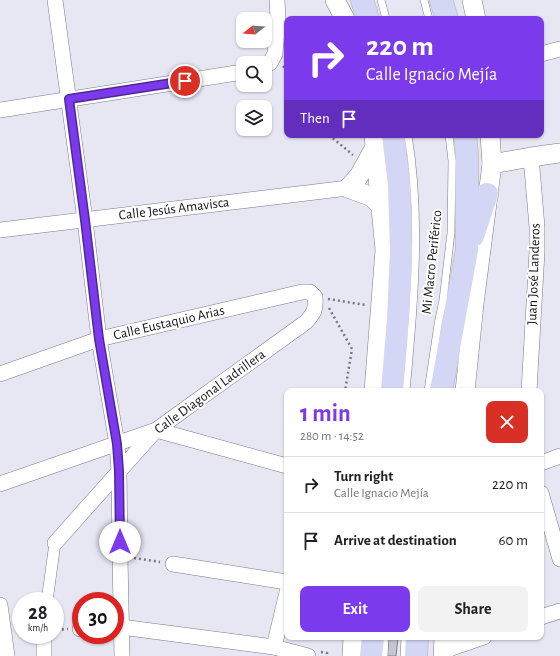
<!DOCTYPE html>
<meta charset="utf-8">
<style>
:root{--surface:#fff;--page:#f2f2f2;--text:#202124;--muted:#757577;--line:#e0e0e0;--accent:#7c3aed}
body{margin:0;font-family:"Alegreya Sans",sans-serif;background:var(--page);color:var(--text);height:100vh;display:flex;flex-direction:column;font-size:15px;white-space:nowrap}
*{box-sizing:border-box;margin:0}
p{font-size:13px;color:var(--muted)}
.icon{flex:none;width:22px;height:22px;fill:none;stroke:currentColor;stroke-width:2;stroke-linecap:round;stroke-linejoin:round}
.map{position:relative;flex:1;overflow:hidden}
.panel{position:absolute;left:284px;top:388px;width:260px;height:252px;display:flex;flex-direction:column;background:var(--surface);border-radius:8px;box-shadow:0 1px 3px #0004}
.panel>*{flex:none}
.top-card{position:absolute;left:284px;top:16px;width:260px;height:122px;border-radius:8px;box-shadow:0 1px 3px #0004;background:#7c3aed;color:#fff;overflow:hidden}
.needle{width:26px;rotate:253deg}
.buttons{position:absolute;left:236px;top:12px;display:grid;gap:8px}
.buttons a{display:grid;place-items:center;width:36px;height:36px;border-radius:8px;background:var(--surface);box-shadow:0 1px 3px #0004;font-size:20px}
.speed{position:absolute;left:12px;top:592px;display:flex;gap:8px;font-size:20px;font-weight:700;text-align:center}
.speed>*{display:grid;place-content:center;width:52px;height:52px;border-radius:50%;background:var(--surface);box-shadow:0 1px 3px #0004;line-height:1}
.speed small{font-size:10px;font-weight:400}
.speed .limit{border:6px solid #d22;background:#fff;color:#111}
.pin{position:absolute;display:grid;place-items:center;width:34px;height:34px;color:#fff;margin:-17px;border:2px solid #fff;border-radius:50%;box-shadow:0 1px 4px #0007}
.me{position:absolute;width:44px;margin:-22px;rotate:0deg;stroke-linejoin:round;filter:drop-shadow(0 0 3px #0008)}
.turn{display:flex;align-items:center;gap:14px;height:84px;padding:0 16px;font-size:18px}
.turn .icon{width:52px;height:52px;stroke-width:2.5}
.turn b{display:block;font-size:28px;line-height:34px}
.then{display:flex;align-items:center;height:38px;padding:0 16px;background:#0003;gap:8px;font-size:15px}
.round{display:grid;place-items:center;flex:none;width:42px;height:42px;border-radius:8px;background:var(--page)}
.summary{display:flex;align-items:center;justify-content:space-between;height:68px;padding:0 16px}
h1{font-size:24px;font-weight:600;line-height:30px;color:var(--accent)}
.cta{display:flex;gap:8px;margin-top:auto;padding:8px 16px}
.cta a{flex:1;height:46px;border-radius:8px;background:var(--accent);color:#fff;font-size:16px;font-weight:600;line-height:46px;text-align:center}
.cta a+a{background:var(--page);color:var(--text)}
ul{padding:0;list-style:none}
li{display:flex;align-items:center;gap:12px;height:56px;padding:0 16px;border-top:1px solid var(--line)}
li div{flex:1}
li b{display:block;font-size:15px}
li em{font-style:normal}
.map>svg:first-child{display:block}
</style>
<div class="map">
<svg width="560" height="656" viewBox="0 0 560 656">
<rect width="100%" height="100%" fill="#e6e7f3"/>
<path fill="#c5c6d1" stroke="#7e7e89" d="M389,637H398L396,656H387Z"/>
<g fill="none" stroke-linecap="round" stroke-linejoin="round">
<defs>
<g id="service">
<path d="M381,0L386,19"/>
<path d="M424,0L429,19"/>
<path d="M406,391C414,307 422,218 408,135"/>
<path d="M428,391L438,324L443,300L451,233L452,161L449,135"/>
<path d="M384,656L385,637"/>
<path d="M404,656L405,637"/>
</g>
<path id="pedestrian" d="M47,601L55,543"/>
<g id="minor">
<path d="M55,0L85,220L99,339L117,444L119,471L120,556L122,656"/>
<path d="M541,54L560,49"/>
<path d="M265,65L270,63L275,54L278,19L277,0"/>
<path d="M0,110L243,72"/>
<path d="M0,230L348,188"/>
<path d="M0,374L99,339L302,292H310L315,297C316,310 314,313 306,322L156,430L55,543"/>
<path d="M529,391L537,252V227L531,157"/>
<path d="M541,463L560,456"/>
<path d="M0,484L156,430L287,466"/>
<path d="M541,493L560,559"/>
<path d="M173,564L287,582"/>
<path d="M0,605L7,656"/>
<path d="M541,617L560,611"/>
<path d="M115,627H121L274,647L308,656"/>
<path d="M80,629L81,628"/>
<path d="M44,635V656"/>
<path d="M274,647L287,592"/>
<path d="M446,656L443,651L484,637"/>
</g>
<g id="tertiary">
<path d="M335,0L345,19"/>
<path d="M472,0L476,19"/>
<path d="M374,135L385,250L374,391"/>
<path d="M375,147L359,176L348,188L372,197L381,206"/>
<path d="M492,164L531,157L560,153"/>
<path d="M465,391L474,304L492,164L490,135"/>
<path d="M352,656L353,637"/>
<path d="M443,656L444,637"/>
</g>
<g id="trunk">
<path d="M362,0L368,19"/>
<path d="M441,0L447,19"/>
<path d="M473,236L487,194"/>
<path d="M392,391L398,319L401,251L399,185L393,135"/>
<path d="M441,391L467,250V156L465,135"/>
<path d="M371,656L373,637"/>
<path d="M416,656L417,637"/>
</g>
</defs>
<use href="#service" stroke="#7a7b85" stroke-width="8"/>
<use href="#pedestrian" stroke="#7a7b85" stroke-width="12"/>
<use href="#minor" stroke="#7a7b85" stroke-width="16"/>
<use href="#tertiary" stroke="#7a7b85" stroke-width="20"/>
<use href="#trunk" stroke="#c6c6c7" stroke-width="24"/>
<g stroke="#787880" stroke-width="2.5" stroke-dasharray="2 3" stroke-linecap="butt">
<path d="M283,66L287,72"/>
<path d="M329,135L353,155"/>
<path d="M328,299L366,305"/>
<path d="M329,308L352,349L345,391"/>
<path d="M134,558L160,562"/>
<path d="M57,630L68,629"/>
<path d="M321,652L327,653V656"/>
</g>
<use href="#service" stroke="#fff" stroke-width="7"/>
<use href="#pedestrian" stroke="#fff" stroke-width="11"/>
<use href="#minor" stroke="#fff" stroke-width="15"/>
<use href="#tertiary" stroke="#fff" stroke-width="19"/>
<use href="#trunk" stroke="#d4d6f6" stroke-width="22"/>
</g>
<g fill="none" stroke-linecap="round" stroke-linejoin="round">
<defs>
<path id="route" d="M120,542L119,471L117,444L99,339L85,220L69,99L185,81"/>
</defs>
<use href="#route" stroke="#51269a" stroke-width="10"/>
<use href="#route" stroke="#7c3aed" stroke-width="7"/>
</g>
<g text-anchor="middle" dominant-baseline="central" stroke-width="4" stroke-linejoin="round" paint-order="stroke">
<g font-size="14" fill="#121216" stroke="#fff">
<text transform="translate(174 209) rotate(-7)">Calle Jesús Amavisca</text>
<text transform="translate(432 262) rotate(-84)">Mi Macro Periférico</text>
<text transform="translate(534 274) rotate(-88)">Juan José Landeros</text>
<text transform="translate(169 323) rotate(-13)">Calle Eustaquio Arias</text>
<text transform="translate(210 392) rotate(-36)">Calle Diagonal Ladrillera</text>
</g>
</g>
</svg>
<div class="buttons">
<a><svg class="needle" viewBox="-14 -14 28 28"><path d="M0-13l5 13h-10z" fill="#e53935"/><path d="M0 13l5-13h-10z" fill="#757577"/></svg></a>
<a><svg class="icon" aria-label="search" viewBox="0 0 24 24"><circle cx="10" cy="10" r="6"/><path d="M15 15l6 6"/></svg></a>
<a><svg class="icon" aria-label="layers" viewBox="0 0 24 24"><path d="M12 4l9 5-9 5-9-5zM3 14l9 5 9-5"/></svg></a>
</div>
<div class="speed"><div>28<small>km/h</small></div><div class="limit">30</div></div>
<div class="pin" style="left:185px;top:81px;background:#d93025"><svg class="icon" aria-label="arrive" viewBox="0 0 24 24"><path d="M6 21V4h12l-3 4 3 4H6"/></svg></div>
<svg class="me" style="left:120px;top:542px" viewBox="-20 -20 40 40"><circle r="19" fill="#fff"/><path d="M0-13L10 11 0 6-10 11z" fill="#7c3aed"/></svg>
<div class="top-card">
<div class="turn"><svg class="icon" aria-label="right" viewBox="0 0 24 24"><path d="M7 20v-9h11M14 6l5 5-5 5"/></svg><div><b>220 m</b>Calle Ignacio Mejía</div></div>
<div class="then">Then<svg class="icon" aria-label="arrive" viewBox="0 0 24 24"><path d="M6 21V4h12l-3 4 3 4H6"/></svg></div>
</div>
<section class="panel">
<div class="summary"><div><h1>1 min</h1><p>280 m · 14:52</p></div><a class="round" style="background:#d93025;color:#fff"><svg class="icon" aria-label="close" viewBox="0 0 24 24"><path d="M6 6l12 12M18 6L6 18"/></svg></a></div>
<ul>
<li><svg class="icon" aria-label="right" viewBox="0 0 24 24"><path d="M7 20v-9h11M14 6l5 5-5 5"/></svg><div><b>Turn right</b><p>Calle Ignacio Mejía</p></div><em>220 m</em></li>
<li><svg class="icon" aria-label="arrive" viewBox="0 0 24 24"><path d="M6 21V4h12l-3 4 3 4H6"/></svg><div><b>Arrive at destination</b></div><em>60 m</em></li>
</ul>
<div class="cta"><a>Exit</a><a>Share</a></div>
</section>
</div>
